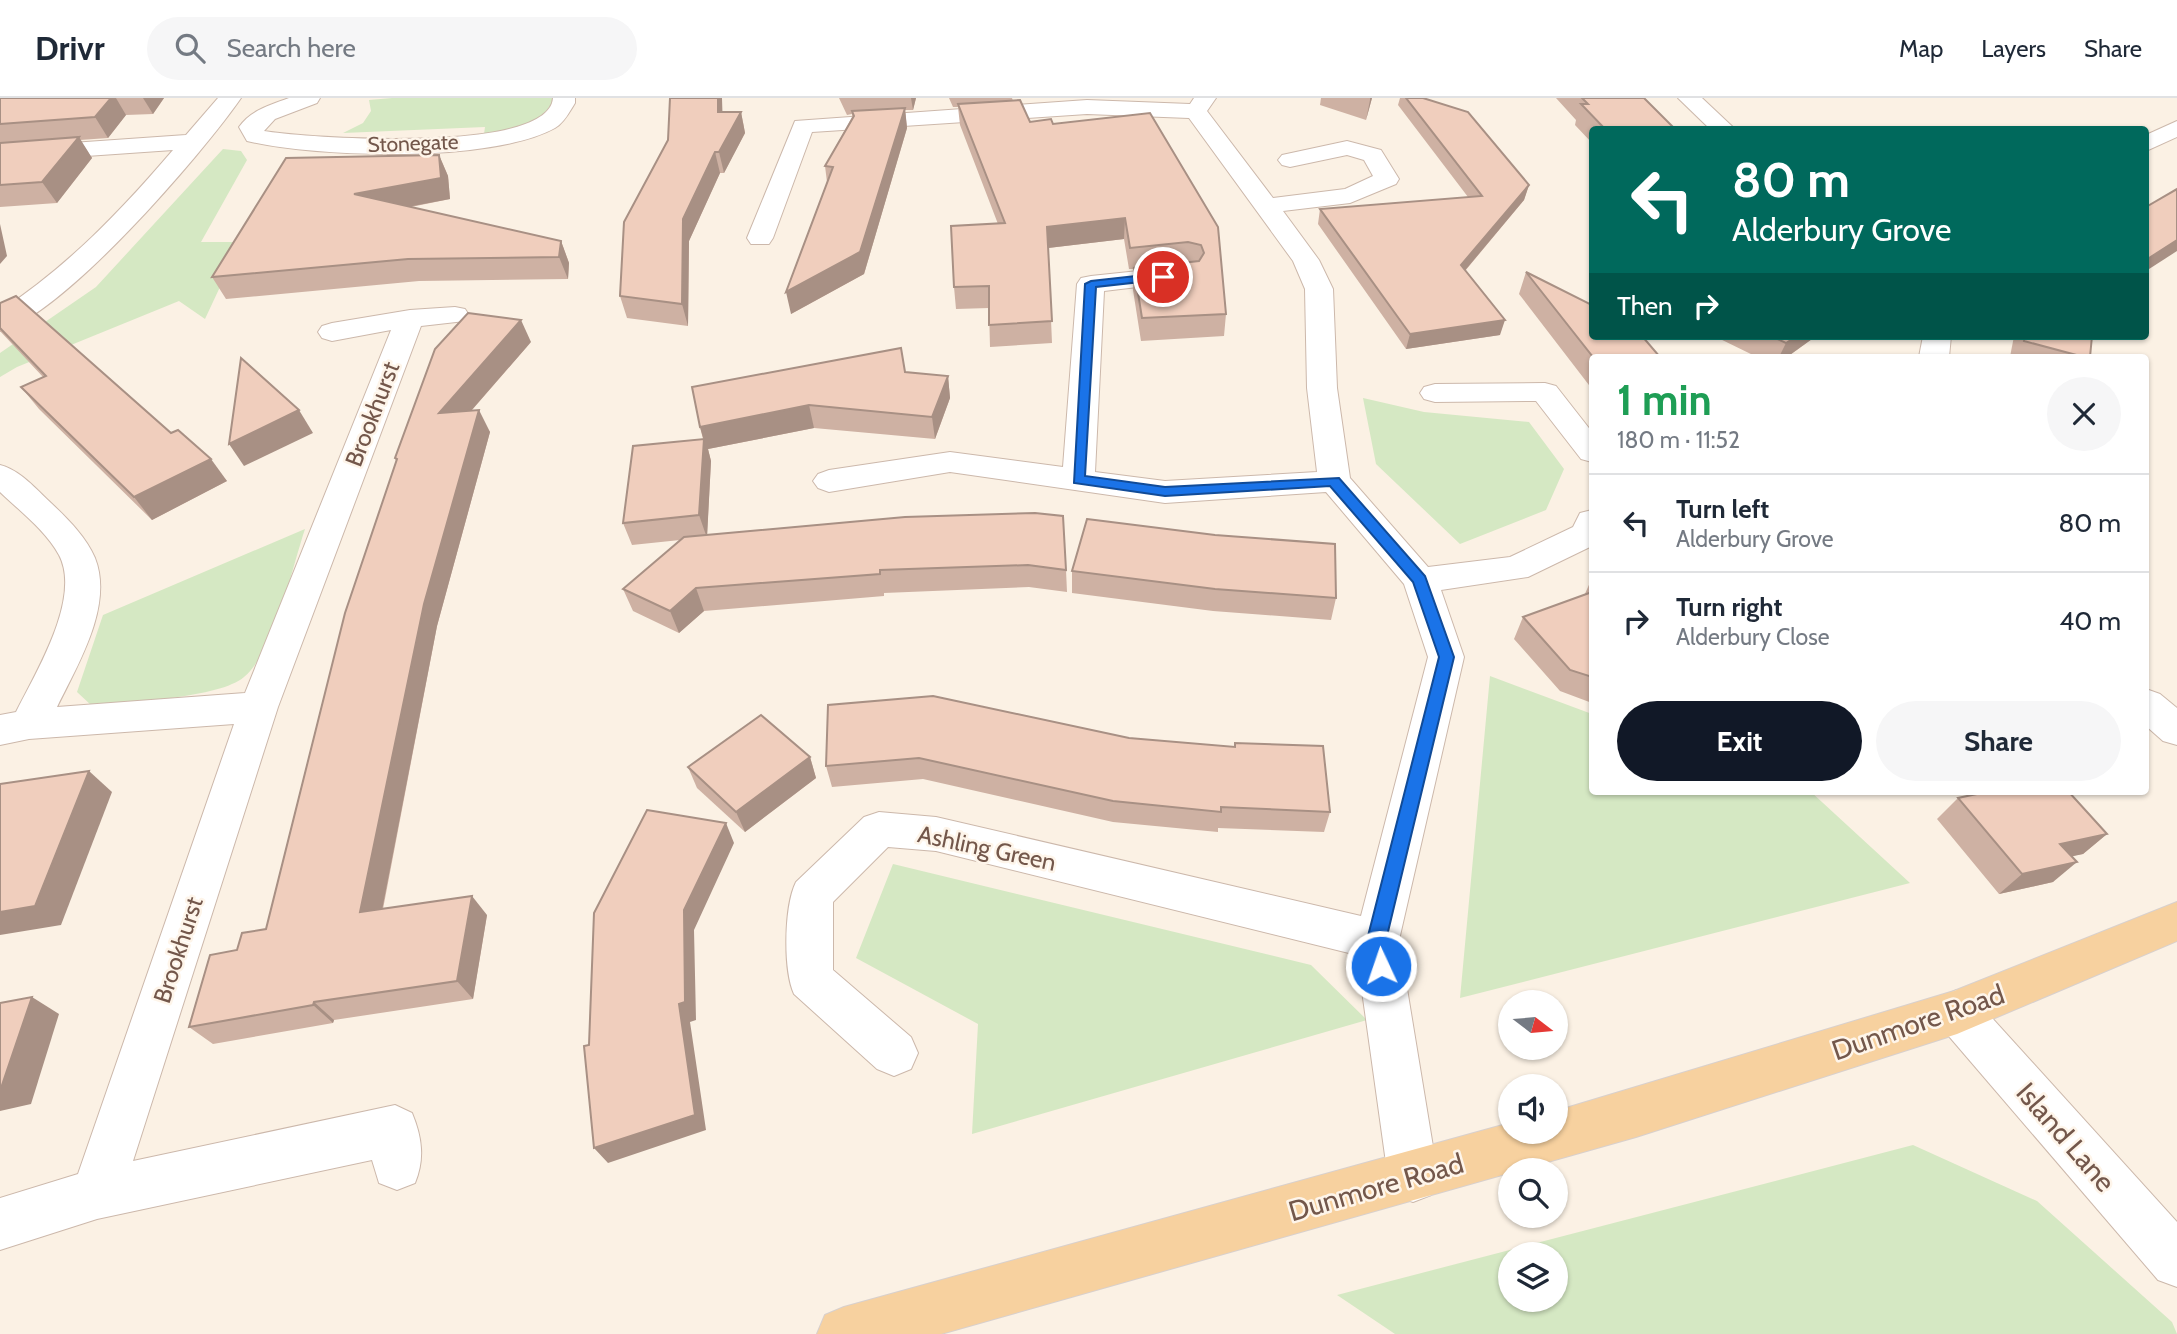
<!DOCTYPE html>
<meta charset="utf-8">
<style>
:root{--surface:#fff;--page:#f6f6f7;--text:#1f2937;--muted:#747a83;--line:#e0e1e3;--accent:#111827}
body{margin:0;font-family:Cabin,sans-serif;background:var(--page);color:var(--text);height:100vh;display:flex;flex-direction:column;font-size:26px;white-space:nowrap}
*{box-sizing:border-box;margin:0}
p{font-size:23px;color:var(--muted)}
.icon{flex:none;width:38px;height:38px;fill:none;stroke:currentColor;stroke-width:2;stroke-linecap:round;stroke-linejoin:round}
.map{position:relative;flex:1;overflow:hidden}
.sheet{position:absolute;left:1589px;top:256px;width:560px;height:441px;display:flex;flex-direction:column;background:var(--surface);border-radius:7px;box-shadow:0 2px 5px #0004}
.sheet>*{flex:none}
.banner{position:absolute;left:1589px;top:28px;width:560px;height:214px;border-radius:7px;box-shadow:0 2px 5px #0004;background:#00695c;color:#fff;overflow:hidden}
.needle{width:46px;rotate:106deg}
.tools{position:absolute;left:1498px;top:892px;display:grid;gap:14px}
.tools a{display:grid;place-items:center;width:70px;height:70px;border-radius:50%;background:var(--surface);box-shadow:0 2px 5px #0004;font-size:35px}
.pin{position:absolute;display:grid;place-items:center;width:60px;height:60px;color:#fff;margin:-30px;border:4px solid #fff;border-radius:50%;box-shadow:0 2px 7px #0007}
.me{position:absolute;width:77px;margin:-38px;rotate:357deg;stroke-linejoin:round;filter:drop-shadow(0 0 5px #0008)}
.turn{display:flex;align-items:center;gap:24px;height:147px;padding:0 28px;font-size:32px}
.turn .icon{width:91px;height:91px;stroke-width:2.5}
.turn b{display:block;font-size:49px;line-height:60px}
.then{display:flex;align-items:center;height:66px;padding:0 28px;background:#0003;gap:14px;font-size:26px}
.round{display:grid;place-items:center;flex:none;width:74px;height:74px;border-radius:37px;background:var(--page)}
.summary{display:flex;align-items:center;justify-content:space-between;height:119px;padding:0 28px}
h1{font-size:42px;font-weight:700;line-height:52px;color:#1e9e55}
.action{display:flex;gap:14px;margin-top:auto;padding:14px 28px}
.action a{flex:1;height:80px;border-radius:42px;background:var(--accent);color:#fff;font-size:28px;font-weight:700;line-height:80px;text-align:center}
.action a+a{background:var(--page);color:var(--text)}
ul{padding:0;list-style:none}
li{display:flex;align-items:center;gap:21px;height:98px;padding:0 28px;border-top:2px solid var(--line)}
li div{flex:1}
li b{display:block;font-size:26px}
li em{font-style:normal}
header{display:flex;align-items:center;gap:42px;box-sizing:border-box;height:98px;padding:0 35px;background:var(--surface);border-bottom:2px solid var(--line)}
header strong{font-size:33px}
nav{display:flex;gap:38px;margin-inline-start:auto;font-size:24px}
.search{width:490px;height:63px;background:var(--page);display:flex;align-items:center;gap:18px;box-sizing:border-box;padding:0 24px;border-radius:38px;color:var(--muted);font-size:26px}
.map>svg:first-child{display:block}
</style>
<header>
<strong>Drivr</strong>
<div class="search"><svg class="icon" aria-label="search" viewBox="0 0 24 24"><circle cx="10" cy="10" r="6"/><path d="M15 15l6 6"/></svg>Search here</div>
<nav><a>Map</a><a>Layers</a><a>Share</a></nav>
</header>
<div class="map">
<svg width="2177" height="1236" viewBox="0 0 2177 1236">
<rect width="100%" height="100%" fill="#fbf1e4"/>
<g fill="#d5e8c3" fill-rule="evenodd">
<path d="M392,0H552L554,3C538,28 511,33 484,36L485,29L343,35L363,25L371,13L369,2Z"/>
<path d="M223,51L241,53L247,62L201,144H241L205,221L179,203L17,269L0,279V255L96,189Z"/>
<path d="M1363,300L1424,314L1529,324L1564,371L1546,412L1460,446L1376,366Z"/>
<path d="M305,431C292,470 274,554 244,579C220,600 127,604 92,608L77,594L103,517Z"/>
<path d="M1490,578L1592,616V693H1810L1910,785L1460,900Z"/>
<path d="M893,766L1311,867L1367,922L972,1036L978,926L856,860Z"/>
<path d="M1913,1047L2037,1103L2172,1224L2177,1236H1395L1337,1197ZM1510,1157H1556V1202H1510Z"/>
</g>
<g fill="none" stroke-linecap="round" stroke-linejoin="round">
<defs>
<g id="minor">
<path d="M218,0H241C203,55 63,218 0,233V213C67,169 121,113 173,52L0,64V50L186,37Z"/>
<path d="M289,0H320L317,5L275,21L264,33C305,40 549,57 553,0H575V5C570,13 564,25 555,30C492,65 317,60 247,43L239,29C251,12 270,7 289,0Z"/>
<path d="M1194,0H1216L1207,13L1273,100L1345,91L1373,78L1364,62L1347,57L1290,69L1282,67L1278,62L1282,57L1347,43L1381,52L1399,81L1396,86L1350,105L1283,113L1319,162L1333,191L1337,290L1350,380L1428,469L1510,459L1573,429L1580,415L1592,412V448L1528,479L1441,492L1464,559L1399,842L1438,1079L1431,1097L1413,1104L1395,1097L1388,1079L1357,857L936,753L888,749L833,804V872L911,939L918,955L911,971L894,978L877,971L794,896C783,872 784,808 796,784L864,719L879,714L936,719L1361,818L1428,559L1404,486L1326,394L1165,405L950,374L829,394L818,390L813,383L818,376L829,372L950,354L1063,369L1077,186L1081,180L1091,178L1186,168L1196,170L1199,176L1196,182L1104,193L1095,374L1165,383L1317,374L1307,290L1305,191L1293,163L1189,20L1087,16L812,34L773,140L769,146H751L747,140L795,23L1087,2L1190,6Z"/>
<path d="M1678,0H1702L1736,32H1711Z"/>
<path d="M2177,23V39L2146,53V37Z"/>
<path d="M455,209L465,211L469,217L465,223L421,228L278,609L133,1063L395,1007L412,1015C422,1039 425,1061 415,1085L397,1092L379,1085L372,1062L97,1121L0,1152V1100L78,1076L234,626L29,641L0,647V617L16,614C35,576 82,500 59,457C46,433 20,413 0,394V367C20,372 36,391 51,405C68,421 86,439 95,460C114,508 77,568 57,609L245,595L391,232L332,243L322,240L318,234L322,228L332,225L410,212Z"/>
<path d="M1923,238H1951L1949,259H1919Z"/>
<path d="M1545,285L1556,288L1592,334V364L1581,361L1536,303L1435,304L1424,301L1420,295L1424,289L1435,286Z"/>
<path d="M2146,591L2160,596L2177,610V647L2163,643L2146,628Z"/>
<path d="M1957,892L1973,899L2177,1124V1189L2158,1182L1941,929L1934,914L1941,899Z"/>
</g>
<path id="major" d="M2177,804V843L1957,936L1636,1039L941,1236H817L825,1217L844,1209L1510,1025V1034H1556V1013L1954,893Z"/>
</defs>
<use href="#minor" stroke="#ccb8ab" stroke-width="2"/>
<use href="#major" stroke="#d8d0cd" stroke-width="2"/>
<use href="#minor" fill="#fff" fill-rule="evenodd"/>
<use href="#major" fill="#f7d19f" fill-rule="evenodd"/>
</g>
<g fill="#ceb1a3">
<path d="M0,0H164L153,16L126,17L108,40L80,42L92,60L57,105L0,109Z"/>
<path d="M670,0H722V14H741L745,35L724,75H720L689,143L688,228L627,220L620,198L668,42Z"/>
<path d="M839,0H916L913,12H905L907,30L864,176L791,216L827,84L825,68L852,19V16L847,17Z"/>
<path d="M949,0H1012L1013,3L1030,24L1053,26L1218,129L1226,216L1224,238L1141,243L1133,192L1134,171H1129L1124,141L1048,150L1052,245L990,249L989,210L956,211L954,189L998,126L960,27L958,9H953Z"/>
<path d="M1321,0H1372L1366,22L1320,7Z"/>
<path d="M1400,0H1423L1529,87L1524,102L1465,173L1500,237L1406,251L1318,126L1320,111L1468,99L1398,7Z"/>
<path d="M1556,0H1644L1676,32H1592V45L1575,27L1576,22Z"/>
<path d="M439,57L448,78L450,101L411,109L561,143L569,165L568,181L419,183L226,201L212,179Z"/>
<path d="M1526,174L1660,259H1592V291L1519,196Z"/>
<path d="M0,205L171,335L227,383L152,422L39,311L21,289L43,279L0,233Z"/>
<path d="M1714,238H1813L1812,241L1787,259H1757Z"/>
<path d="M2014,238H2092L2090,259H2010Z"/>
<path d="M531,244L472,312L490,334L437,528L383,811L487,817L473,901L334,922L333,925L213,946L189,929L237,852L266,831L396,363L395,360Z"/>
<path d="M905,274L948,278L950,300L935,341L814,330L708,351L711,363L707,437L905,419L1066,472L1067,494L1029,489L884,495V498L704,513L679,535L633,513L623,491L680,442L632,447L623,425L703,341L700,329Z"/>
<path d="M1072,473L1336,500L1331,522L1213,513L1072,495Z"/>
<path d="M1592,480V605L1560,593L1514,541L1523,519L1584,498Z"/>
<path d="M1129,640L1234,649L1235,645L1330,714L1324,734L1218,730V734L1113,724L923,681L832,689L826,668Z"/>
<path d="M810,659L816,680L745,734L697,690L688,669Z"/>
<path d="M1971,693H2068L2107,736L2083,756L2071,758L2053,784L1999,796L1937,721L1958,700L1974,696Z"/>
</g>
<g fill="#a89084">
<path d="M111,0H116L126,17L108,40L95,19Z"/>
<path d="M143,0H164L153,16Z"/>
<path d="M718,0H722L723,34L718,14Z"/>
<path d="M911,0H916L913,12Z"/>
<path d="M1370,0H1372L1366,22L1370,2Z"/>
<path d="M905,10L907,30L864,176L791,216L786,194Z"/>
<path d="M741,14L745,35L724,75L719,54Z"/>
<path d="M79,39L92,60L57,105L42,84Z"/>
<path d="M715,54L720,75L689,143L688,228L682,206L683,121Z"/>
<path d="M439,57L448,78L450,101L365,117L354,96Z"/>
<path d="M1529,87L1524,102L1457,182L1461,167Z"/>
<path d="M1125,120L1124,141L1048,150L1047,129Z"/>
<path d="M0,126L7,158L0,166Z"/>
<path d="M2177,142V153L2146,173V162Z"/>
<path d="M561,143L569,165L568,181L559,159Z"/>
<path d="M521,222L531,244L450,337L439,315Z"/>
<path d="M1505,222L1500,237L1406,251L1410,236Z"/>
<path d="M1797,238H1813L1812,241L1787,259H1779L1786,245Z"/>
<path d="M948,278L950,300L935,341L932,319Z"/>
<path d="M809,307L814,330L708,351L711,363L707,440L699,417L704,343L700,329Z"/>
<path d="M299,312L313,335L244,368L229,346Z"/>
<path d="M479,312L490,334L437,528L378,833L360,814L424,506Z"/>
<path d="M211,361L227,383L152,422L134,399Z"/>
<path d="M696,490L704,513L679,535L670,513Z"/>
<path d="M810,659L816,680L745,734L736,714Z"/>
<path d="M89,673L112,694L61,827L0,837V814Z"/>
<path d="M726,725L734,745L694,832L696,922L690,924L706,1032L608,1065L594,1050L679,906L684,812Z"/>
<path d="M2107,736L2083,756L2037,766L2060,746Z"/>
<path d="M2077,764L2053,784L1999,796L2022,776Z"/>
<path d="M472,798L487,817L473,901L457,883Z"/>
<path d="M32,899L59,916L31,1006L0,1013V990Z"/>
<path d="M314,904L334,922L333,925L313,907Z"/>
</g>
<g fill="#f0cebd" stroke="#a89084" stroke-width="2">
<path d="M0,0H111L95,19L0,26Z"/>
<path d="M670,0H718V14H741L719,54H715L683,121L682,206L620,198L624,124L668,42Z"/>
<path d="M1406,0H1423L1468,14L1529,87L1461,167L1505,222L1410,236L1320,111L1482,98Z"/>
<path d="M1582,0H1644L1676,32H1606L1581,6H1588Z"/>
<path d="M1020,2L1030,24L1051,21L1053,26L1150,15L1218,129L1226,216L1142,220L1134,170L1199,163L1204,155L1201,147L1188,144L1130,150L1125,120L1047,129L1052,223L989,227V188L954,189L951,128L1005,125L958,6Z"/>
<path d="M905,10L860,154L786,194L833,69L825,68L854,18L852,13Z"/>
<path d="M79,39L42,84L0,87V45Z"/>
<path d="M439,57L441,80L354,96L561,143L559,159L408,161L212,179L286,60Z"/>
<path d="M2177,91V142L2146,162V109Z"/>
<path d="M1526,174L1592,207V238H1642L1660,259H1593Z"/>
<path d="M16,198L171,335L178,332L211,361L134,399L21,289L46,278L0,230V205Z"/>
<path d="M468,215L521,222L439,315L479,312L424,506L360,814L472,798L457,883L314,904L313,907L189,929L210,857L237,852L242,835L266,831L345,515L397,361L395,360L435,251Z"/>
<path d="M1771,238H1797L1786,245Z"/>
<path d="M2025,238H2092L2090,259H2084L2024,243Z"/>
<path d="M901,250L905,274L948,278L932,319L809,307L700,329L692,289Z"/>
<path d="M241,260L299,312L229,346Z"/>
<path d="M704,341L699,417L623,425L633,348Z"/>
<path d="M1035,415L1063,418L1066,472L1028,467L880,472V476L696,490L670,513L623,491L684,439L905,419Z"/>
<path d="M1087,421L1215,437L1335,446L1336,500L1215,491L1072,473Z"/>
<path d="M1592,494V579L1570,572L1523,519Z"/>
<path d="M933,598L1129,640L1235,649V645L1323,648L1330,714L1221,709V714L1113,703L919,660L826,668L828,607Z"/>
<path d="M761,617L810,659L736,714L688,669Z"/>
<path d="M89,673L35,808L0,814V686Z"/>
<path d="M1991,693H2068L2107,736L2060,746L2077,764L2022,776L1958,700Z"/>
<path d="M647,712L726,725L684,812L685,904L679,906L695,1017L594,1050L584,948L589,947L594,815Z"/>
<path d="M32,899L1,990H0V905Z"/>
</g>
<path fill="#1a73e8" stroke="#114b97" stroke-width="2" d="M1163,175L1167,176V181L1096,189L1085,378L1165,389L1339,380L1425,478L1454,559L1386,842L1390,868L1387,874L1381,877L1374,874L1367,842L1439,559L1413,484L1330,388L1165,398L1074,385L1085,186L1091,183Z"/>
<g text-anchor="middle" dominant-baseline="central" stroke-width="5" stroke-linejoin="round" paint-order="stroke">
<g font-size="21" fill="#73574b" stroke="#fef5ea">
<text transform="translate(413 45) rotate(-2)">Stonegate</text>
</g>
<g font-size="24" fill="#73574b" stroke="#fef5ea">
<text transform="translate(372 316) rotate(-69)">Brookhurst</text>
<text transform="translate(987 750) rotate(12)">Ashling Green</text>
<text transform="translate(178 852) rotate(-72)">Brookhurst</text>
</g>
<g font-size="28" fill="#73574b" stroke="#fef5ea">
<text transform="translate(1918 924) rotate(-19)">Dunmore Road</text>
<text transform="translate(2066 1039) rotate(49)">Island Lane</text>
<text transform="translate(1376 1089) rotate(-16)">Dunmore Road</text>
</g>
</g>
</svg>
<div class="tools">
<a><svg class="needle" viewBox="-14 -14 28 28"><path d="M0-13l5 13h-10z" fill="#e53935"/><path d="M0 13l5-13h-10z" fill="#747a83"/></svg></a>
<a><svg class="icon" aria-label="sound" viewBox="0 0 24 24"><path d="M4 9h4l5-4v14l-5-4H4zM17 9q2 3 0 6"/></svg></a>
<a><svg class="icon" aria-label="search" viewBox="0 0 24 24"><circle cx="10" cy="10" r="6"/><path d="M15 15l6 6"/></svg></a>
<a><svg class="icon" aria-label="layers" viewBox="0 0 24 24"><path d="M12 4l9 5-9 5-9-5zM3 14l9 5 9-5"/></svg></a>
</div>
<div class="pin" style="left:1163px;top:179px;background:#d93025"><svg class="icon" aria-label="arrive" viewBox="0 0 24 24"><path d="M6 21V4h12l-3 4 3 4H6"/></svg></div>
<svg class="me" style="left:1381px;top:868px" viewBox="-20 -20 40 40"><circle r="17" fill="#1a73e8" stroke="#fff" stroke-width="3"/><path d="M0-11L8 9 0 5-8 9z" fill="#fff"/></svg>
<div class="banner">
<div class="turn"><svg class="icon" aria-label="left" viewBox="0 0 24 24"><path d="M17 20v-9H6M10 6l-5 5 5 5"/></svg><div><b>80 m</b>Alderbury Grove</div></div>
<div class="then">Then<svg class="icon" aria-label="right" viewBox="0 0 24 24"><path d="M7 20v-9h11M14 6l5 5-5 5"/></svg></div>
</div>
<section class="sheet">
<div class="summary"><div><h1>1 min</h1><p>180 m · 11:52</p></div><a class="round"><svg class="icon" aria-label="close" viewBox="0 0 24 24"><path d="M6 6l12 12M18 6L6 18"/></svg></a></div>
<ul>
<li><svg class="icon" aria-label="left" viewBox="0 0 24 24"><path d="M17 20v-9H6M10 6l-5 5 5 5"/></svg><div><b>Turn left</b><p>Alderbury Grove</p></div><em>80 m</em></li>
<li><svg class="icon" aria-label="right" viewBox="0 0 24 24"><path d="M7 20v-9h11M14 6l5 5-5 5"/></svg><div><b>Turn right</b><p>Alderbury Close</p></div><em>40 m</em></li>
</ul>
<div class="action"><a>Exit</a><a>Share</a></div>
</section>
</div>
